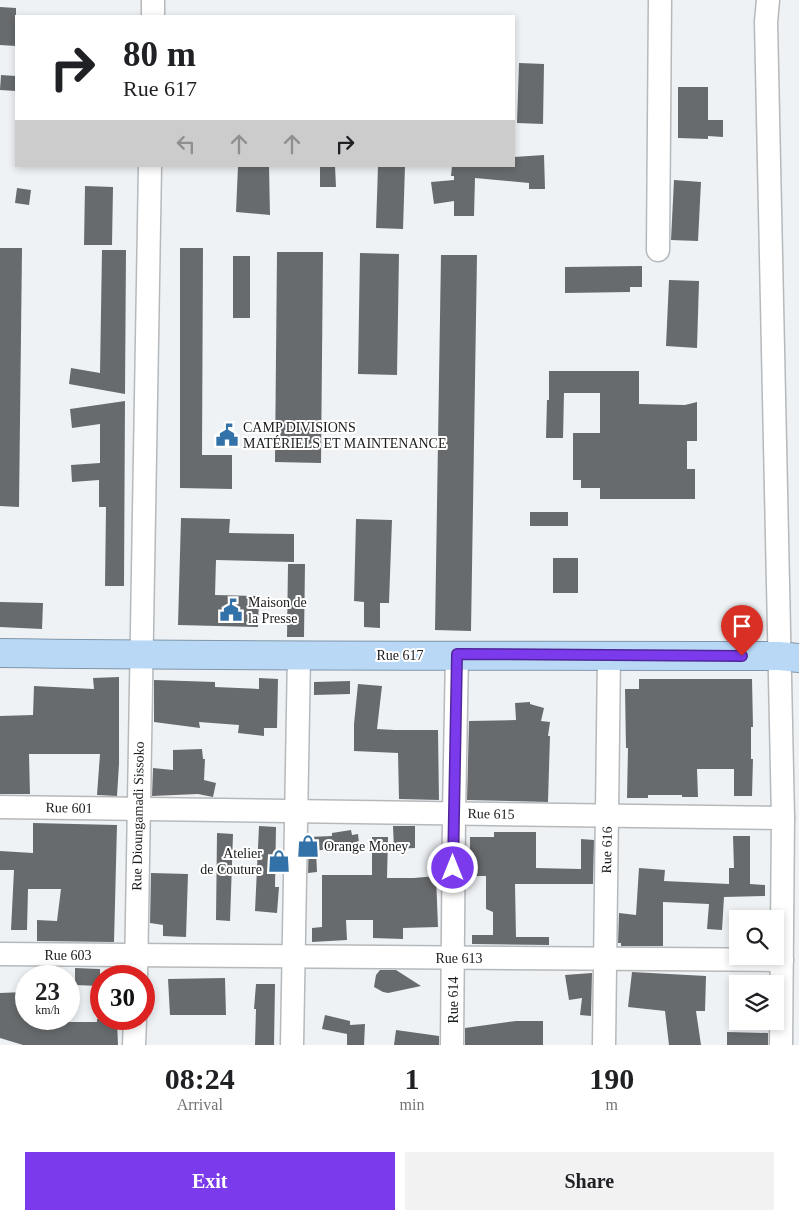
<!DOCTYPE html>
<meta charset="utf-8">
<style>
:root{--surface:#fff;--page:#f2f2f2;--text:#202124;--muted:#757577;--accent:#7c3aed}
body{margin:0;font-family:Georgia,serif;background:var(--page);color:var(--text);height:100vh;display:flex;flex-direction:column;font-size:19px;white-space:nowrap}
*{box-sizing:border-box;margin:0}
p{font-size:16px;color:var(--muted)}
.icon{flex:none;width:28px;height:28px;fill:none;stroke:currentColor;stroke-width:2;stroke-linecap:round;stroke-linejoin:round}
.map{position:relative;height:1045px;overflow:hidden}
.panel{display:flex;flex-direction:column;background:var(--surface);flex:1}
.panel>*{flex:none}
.guide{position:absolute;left:15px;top:15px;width:500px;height:152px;border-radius:0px;box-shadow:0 2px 8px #0003;background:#fff;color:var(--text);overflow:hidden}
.controls{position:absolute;left:729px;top:910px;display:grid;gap:10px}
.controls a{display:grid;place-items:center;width:55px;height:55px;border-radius:0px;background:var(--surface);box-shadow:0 2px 8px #0003;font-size:25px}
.speed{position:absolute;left:15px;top:965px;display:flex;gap:10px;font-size:25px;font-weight:700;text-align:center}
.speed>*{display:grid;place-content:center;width:65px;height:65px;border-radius:50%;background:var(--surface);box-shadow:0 2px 8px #0003;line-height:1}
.speed small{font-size:12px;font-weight:400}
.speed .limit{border:8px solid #d22;background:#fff;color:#111}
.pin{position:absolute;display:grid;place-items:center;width:42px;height:42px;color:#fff;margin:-51px -21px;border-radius:50% 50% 50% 0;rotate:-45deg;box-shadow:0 0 5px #0007}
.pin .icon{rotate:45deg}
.me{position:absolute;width:55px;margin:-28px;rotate:0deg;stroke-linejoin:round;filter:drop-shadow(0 0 4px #0008)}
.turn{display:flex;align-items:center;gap:18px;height:105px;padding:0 25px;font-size:22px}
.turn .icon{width:65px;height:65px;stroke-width:2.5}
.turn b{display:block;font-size:35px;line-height:42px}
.lanes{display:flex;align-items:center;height:48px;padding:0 25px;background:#0003;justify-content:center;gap:25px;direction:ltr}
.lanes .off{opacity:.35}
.eta{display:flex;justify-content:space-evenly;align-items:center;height:85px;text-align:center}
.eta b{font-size:30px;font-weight:800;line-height:35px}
.button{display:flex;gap:10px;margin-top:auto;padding:10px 25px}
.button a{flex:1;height:58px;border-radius:0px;background:var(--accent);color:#fff;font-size:20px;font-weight:800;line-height:58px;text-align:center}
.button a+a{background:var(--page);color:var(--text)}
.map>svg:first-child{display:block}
</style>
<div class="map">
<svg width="799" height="1045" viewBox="0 0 799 1045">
<rect width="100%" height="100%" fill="#eff2f5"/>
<g fill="#686b6d">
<path d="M0,7L16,8V46L0,45Z"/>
<path d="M519,63L544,64L543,124L517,123Z"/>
<path d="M1,75L16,76V91L0,90Z"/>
<path d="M678,87H708V120H723V137L708,136V139L678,138Z"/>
<path d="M544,155L545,189H529V183L475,178L474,216H454V201L434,204L431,182L454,180V176H451L452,166H514V157Z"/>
<path d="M238,166H269L270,215L236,212Z"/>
<path d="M320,166H335L336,187H320Z"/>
<path d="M378,166H405L403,229L376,228Z"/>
<path d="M674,180L701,182L698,241L671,240Z"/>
<path d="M85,186L113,187L112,245H84Z"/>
<path d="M17,188L31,190L29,205L15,203Z"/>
<path d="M0,248H22L19,507L0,506Z"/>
<path d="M180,248H203L202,455H232V489L180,488Z"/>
<path d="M102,250H126L125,394L69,384L71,368L100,373Z"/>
<path d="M277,252H323L321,463L275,462Z"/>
<path d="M360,253L399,254L397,375L358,374Z"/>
<path d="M441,255H477L471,631L435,630Z"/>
<rect x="233" y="256" width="17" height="62"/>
<path d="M642,266V287H630V292L565,293V267Z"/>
<path d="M669,280L699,281L697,348L666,346Z"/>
<path d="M549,371H639V404L685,405L697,402V441H687V469H695V499H600V488H581V480H573V433H600V393H564L563,438H546L547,400H549Z"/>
<path d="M125,401L124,586H105L106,507H99V480L72,482L71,465L100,463V424L72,428L70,409Z"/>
<rect x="530" y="512" width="38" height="14"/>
<path d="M181,518L230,519L229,533L294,534V562L216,560L215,595L259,596L258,627L178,625Z"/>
<path d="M356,519L392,520L389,603H380V628L364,627V602L354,601Z"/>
<rect x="553" y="558" width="25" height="35"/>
<path d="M288,564H305L304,637H287Z"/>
<path d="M0,602L43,603L42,629L0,627Z"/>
<path d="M119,677V764L117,796L97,795L100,754H29L30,794H0V716L33,715L34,686L94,689L93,678Z"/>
<path d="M259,678L278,679L277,728H264V736L238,733L239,725L199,722L200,728L154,722V680L215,682V687L259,689Z"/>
<path d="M639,679H752L753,727H751V759H753L752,796H734V769H697L698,797H682V795H648V798H627L628,748H626L625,689H639Z"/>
<path d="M350,681V694L314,695V682Z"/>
<path d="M358,684L382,686L377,729L395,730H438L439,800L399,799L398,753L354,751V724Z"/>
<path d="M530,702V704L544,708L541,721L550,722L548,736H550L548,802L467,800L469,721L516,720L515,703Z"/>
<path d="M202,749L203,759H205L204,780L216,783L213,797L198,794L152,796L153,768L173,770V750Z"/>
<path d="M33,823L117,825L114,942L37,941V920L57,921L61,889H28L27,930H11L14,870H0V851L33,853Z"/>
<path d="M259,826L276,827L275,887H279L277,913L255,911Z"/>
<path d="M393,826H415V848L394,849Z"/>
<path d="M351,830L352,835L358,834L359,843L316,851L317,872L308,873L309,837L332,836V833Z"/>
<path d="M494,832H536V868L581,869V839L594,840L593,884H515L516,937H549V945L472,944V935H493V912L486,909V876H470V837H494Z"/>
<path d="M217,833L233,834L230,921L216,920Z"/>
<path d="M733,836H750V884L765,885V896L724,897L722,930L707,929L709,904L663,902V946H621V943H618L619,913L636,915L639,868L665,870L664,881L729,884V868H734Z"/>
<path d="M372,837H388L387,878H414L436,876L438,927L403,928V939L373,938V920H346L347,940L312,942V928L322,927V875H372Z"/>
<path d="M151,873L188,874L186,937L163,936V925L150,923Z"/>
<path d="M75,968L100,969V986L75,985Z"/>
<path d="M380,970H396L421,986L388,993L383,992L374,987L376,975Z"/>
<path d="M632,972L706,976L705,1011H696L701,1045H669L665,1011L628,1007Z"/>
<path d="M592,973L591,1016L580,1015L582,998L569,1000L565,975Z"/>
<path d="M225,978L226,1015H170L168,979Z"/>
<path d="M256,984H275L274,1045H255L256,1009H254Z"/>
<path d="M24,992L26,1019H47V1022H97V1019H117L118,1045H23L0,1038V993Z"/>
<path d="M325,1015L350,1021V1025L365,1024L364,1045H347V1034L322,1029Z"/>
<path d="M516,1021H543V1045H465V1028Z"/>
<path d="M396,1030L439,1036V1045H394Z"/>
<path d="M727,1032L768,1033V1045H727Z"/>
</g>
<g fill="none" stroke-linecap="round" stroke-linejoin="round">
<defs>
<g id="minor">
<path d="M768,0L766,22L783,818L781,1045"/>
<path d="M153,16V0"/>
<path d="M658,250L660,0"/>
<path d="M0,807L783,818"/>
<path d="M0,954L782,960"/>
<path d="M136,976L150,166"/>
<path d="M134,1045L135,1019"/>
<path d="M292,1045L299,655"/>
<path d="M452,1045L454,813L457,654"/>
<path d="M604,1045L609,655"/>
</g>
<path id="highway" d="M0,653C260,657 520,655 779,656L799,658"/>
</defs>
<use href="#minor" stroke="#b6b9bb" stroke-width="25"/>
<use href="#highway" stroke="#8096a9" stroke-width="30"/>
<use href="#minor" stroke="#fff" stroke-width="22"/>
<use href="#highway" stroke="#b8d8f6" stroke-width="28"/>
</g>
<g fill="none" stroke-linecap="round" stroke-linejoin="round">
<defs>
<path id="route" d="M453,868L457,654L742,656"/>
</defs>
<use href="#route" stroke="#51269a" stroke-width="12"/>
<use href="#route" stroke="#7c3aed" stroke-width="9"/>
</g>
<defs>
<symbol id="civic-bare" viewBox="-9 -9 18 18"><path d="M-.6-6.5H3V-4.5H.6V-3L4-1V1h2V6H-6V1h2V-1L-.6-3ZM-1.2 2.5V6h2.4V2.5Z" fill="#3272a9" stroke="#fff" stroke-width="2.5" paint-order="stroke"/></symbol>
<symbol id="shop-bare" viewBox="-9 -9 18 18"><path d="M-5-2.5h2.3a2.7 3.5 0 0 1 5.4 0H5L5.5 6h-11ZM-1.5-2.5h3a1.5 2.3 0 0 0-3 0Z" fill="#3272a9" stroke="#fff" stroke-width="2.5" paint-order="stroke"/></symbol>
</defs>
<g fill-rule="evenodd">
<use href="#civic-bare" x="211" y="419" width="32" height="32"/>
<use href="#civic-bare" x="215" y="594" width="32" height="32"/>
<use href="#shop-bare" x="292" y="830" width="32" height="32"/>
<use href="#shop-bare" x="263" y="845" width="32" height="32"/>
</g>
<g text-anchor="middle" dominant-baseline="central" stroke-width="4" stroke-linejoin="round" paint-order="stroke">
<g font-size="14" fill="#181a1b" stroke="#fff" text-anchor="start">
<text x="243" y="427">CAMP DIVISIONS<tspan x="243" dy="16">MATÉRIELS ET MAINTENANCE</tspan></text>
<text x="248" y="602">Maison de<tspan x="248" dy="16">la Presse</tspan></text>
<text x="324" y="846">Orange Money</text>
<text x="262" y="853" text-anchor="end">Atelier<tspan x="262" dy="16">de Couture</tspan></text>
</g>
<g font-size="14" fill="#181a1b" stroke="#fff">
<text x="400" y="655">Rue 617</text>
<text transform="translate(69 808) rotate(1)">Rue 601</text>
<text transform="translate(491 814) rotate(1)">Rue 615</text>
<text transform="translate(138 816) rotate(-89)">Rue Dioungamadi Sissoko</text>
<text transform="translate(607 850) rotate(-89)">Rue 616</text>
<text x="68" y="955">Rue 603</text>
<text x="459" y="958">Rue 613</text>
<text transform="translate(453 1000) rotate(-90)">Rue 614</text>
</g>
</g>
</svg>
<div class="controls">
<a><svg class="icon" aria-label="search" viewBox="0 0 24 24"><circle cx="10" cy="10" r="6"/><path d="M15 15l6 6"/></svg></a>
<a><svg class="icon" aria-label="layers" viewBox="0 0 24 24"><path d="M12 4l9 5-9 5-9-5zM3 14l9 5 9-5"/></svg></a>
</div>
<div class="speed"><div>23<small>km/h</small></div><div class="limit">30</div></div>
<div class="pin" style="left:742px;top:656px;background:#d93025"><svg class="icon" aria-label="arrive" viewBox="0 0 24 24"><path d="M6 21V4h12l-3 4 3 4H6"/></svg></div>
<svg class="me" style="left:453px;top:868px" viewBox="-20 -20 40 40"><circle r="17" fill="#7c3aed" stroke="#fff" stroke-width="3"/><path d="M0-11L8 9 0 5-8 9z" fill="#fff"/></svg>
<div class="guide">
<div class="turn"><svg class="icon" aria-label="right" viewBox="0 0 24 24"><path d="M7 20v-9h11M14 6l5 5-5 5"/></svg><div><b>80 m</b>Rue 617</div></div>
<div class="lanes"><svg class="icon off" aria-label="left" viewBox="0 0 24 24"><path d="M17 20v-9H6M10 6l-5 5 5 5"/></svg><svg class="icon off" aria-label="ahead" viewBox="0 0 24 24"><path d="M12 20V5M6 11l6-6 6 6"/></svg><svg class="icon off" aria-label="ahead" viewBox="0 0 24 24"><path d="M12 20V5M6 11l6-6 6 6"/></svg><svg class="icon" aria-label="right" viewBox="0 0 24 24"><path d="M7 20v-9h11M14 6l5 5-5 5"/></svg></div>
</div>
</div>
<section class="panel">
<div class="eta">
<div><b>08:24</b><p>Arrival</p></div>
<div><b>1</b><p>min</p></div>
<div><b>190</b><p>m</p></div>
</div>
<div class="button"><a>Exit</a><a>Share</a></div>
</section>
